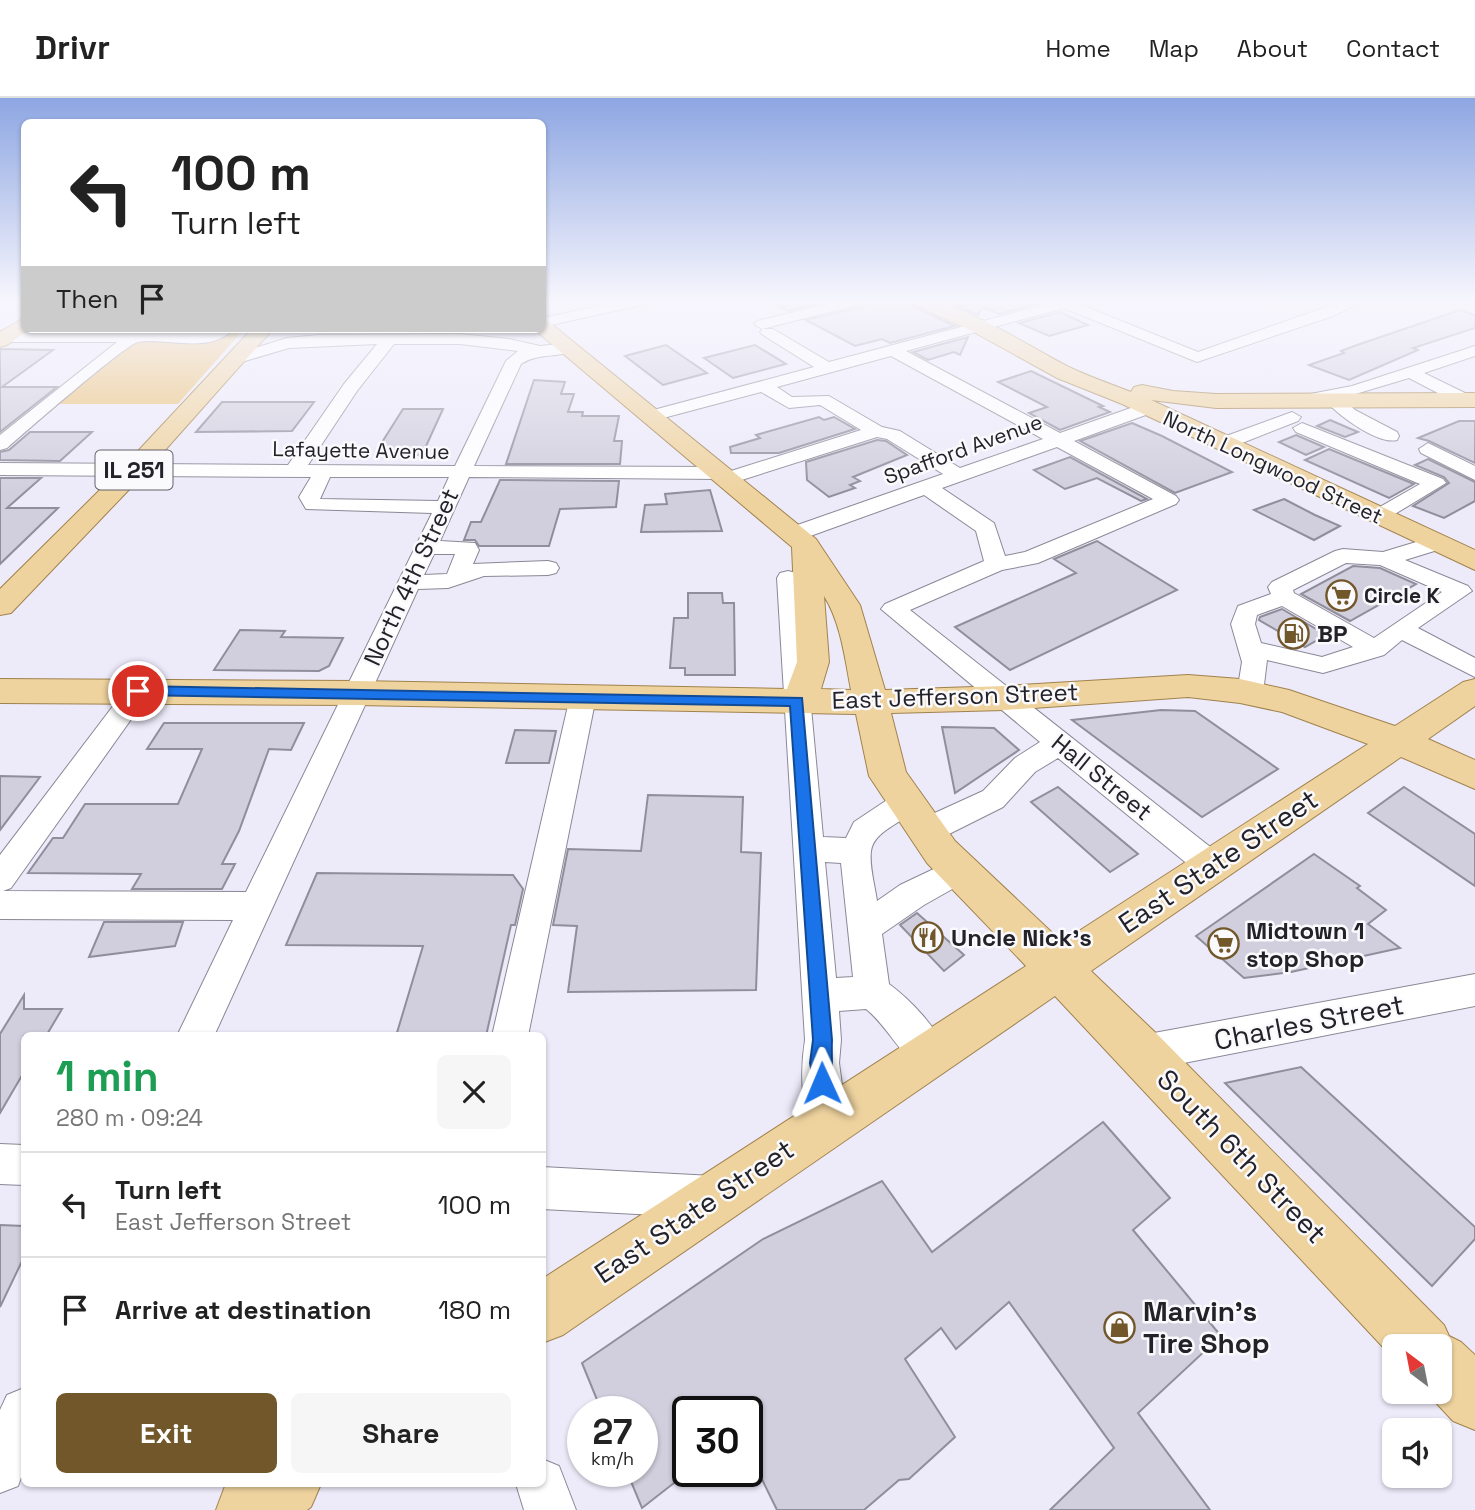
<!DOCTYPE html>
<meta charset="utf-8">
<style>
:root{--surface:#fff;--page:#f6f6f6;--text:#222;--muted:#767676;--line:#e0e0e0;--accent:#715729}
body{margin:0;font-family:"Space Grotesk",sans-serif;background:var(--page);color:var(--text);height:100vh;display:flex;flex-direction:column;font-size:26px;white-space:nowrap}
*{box-sizing:border-box;margin:0}
p{font-size:23px;color:var(--muted)}
.icon{flex:none;width:38px;height:38px;fill:none;stroke:currentColor;stroke-width:2;stroke-linecap:round;stroke-linejoin:round}
.map{position:relative;flex:1;overflow:hidden}
.side{position:absolute;left:21px;top:934px;width:525px;height:455px;display:flex;flex-direction:column;background:var(--surface);border-radius:10px;box-shadow:0 2px 5px #0004}
.side>*{flex:none}
.guide{position:absolute;left:21px;top:21px;width:525px;height:214px;border-radius:10px;box-shadow:0 2px 5px #0004;background:#fff;color:var(--text);overflow:hidden}
.needle{width:46px;rotate:328deg}
.buttons{position:absolute;left:1382px;top:1236px;display:grid;gap:14px}
.buttons a{display:grid;place-items:center;width:70px;height:70px;border-radius:10px;background:var(--surface);box-shadow:0 2px 5px #0004;font-size:35px}
.speed{position:absolute;left:567px;top:1298px;display:flex;gap:14px;font-size:35px;font-weight:700;text-align:center}
.speed>*{display:grid;place-content:center;width:91px;height:91px;border-radius:50%;background:var(--surface);box-shadow:0 2px 5px #0004;line-height:1}
.speed small{font-size:18px;font-weight:400}
.speed .limit{border:4px solid #111;border-radius:10px;background:#fff;color:#111}
.pin{position:absolute;display:grid;place-items:center;width:60px;height:60px;color:#fff;margin:-30px;border:4px solid #fff;border-radius:50%;box-shadow:0 2px 7px #0007}
.me{position:absolute;width:77px;margin:-38px;rotate:359deg;stroke-linejoin:round;filter:drop-shadow(0 0 5px #0008)}
.turn{display:flex;align-items:center;gap:24px;height:147px;padding:0 35px;font-size:32px}
.turn .icon{width:91px;height:91px;stroke-width:2.5}
.turn b{display:block;font-size:49px;line-height:60px}
.then{display:flex;align-items:center;height:66px;padding:0 35px;background:#0003;gap:14px;font-size:26px}
.round{display:grid;place-items:center;flex:none;width:74px;height:74px;border-radius:10px;background:var(--page)}
.summary{display:flex;align-items:center;justify-content:space-between;height:119px;padding:0 35px}
h1{font-size:42px;font-weight:800;line-height:52px;color:#1e9e55}
.cta{display:flex;gap:14px;margin-top:auto;padding:14px 35px}
.cta a{flex:1;height:80px;border-radius:10px;background:var(--accent);color:#fff;font-size:28px;font-weight:800;line-height:80px;text-align:center}
.cta a+a{background:var(--page);color:var(--text)}
ul{padding:0;list-style:none}
li{display:flex;align-items:center;gap:21px;height:105px;padding:0 35px;border-top:2px solid var(--line)}
li div{flex:1}
li b{display:block;font-size:26px}
li em{font-style:normal}
header{display:flex;align-items:center;gap:42px;box-sizing:border-box;height:98px;padding:0 35px;background:var(--surface);border-bottom:2px solid var(--line)}
header strong{font-size:33px}
nav{display:flex;gap:38px;margin-inline-start:auto;font-size:24px}
.map>svg:first-child{display:block}
</style>
<header>
<strong>Drivr</strong>
<nav><a>Home</a><a>Map</a><a>About</a><a>Contact</a></nav>
</header>
<div class="map">
<svg width="1475" height="1412" viewBox="0 0 1475 1412">
<rect width="100%" height="100%" fill="#edeafa"/>
<path fill="#ebc279" d="M231,231H244L178,306H55L130,244H198Z"/>
<g fill="#d1cedd" stroke="#918e9c" stroke-width="2">
<path d="M764,200H839L788,213Z"/>
<path d="M873,200H906L910,207L955,228L890,245L882,241L855,248L806,222L869,207Z"/>
<path d="M973,200H1030L1040,205L999,216L982,209L978,217L959,209L969,207Z"/>
<path d="M1460,212L1475,217V230L1413,250L1418,252L1349,282L1309,267L1344,255L1341,253L1357,247Z"/>
<path d="M1060,214L1088,227L1049,238L1019,225Z"/>
<path d="M968,239L960,257L954,254L928,262L913,254Z"/>
<path d="M666,247L707,275L663,287L625,258Z"/>
<path d="M755,247L786,266L733,280L704,260Z"/>
<path d="M0,251L53,252L2,289H57L0,334Z"/>
<path d="M1031,273L1103,308L1099,309L1110,314L1060,332L1029,315L1047,309L998,284Z"/>
<path d="M534,282L565,284L561,296H574L568,314H583L582,318H619L614,343H622L620,366H506Z"/>
<path d="M222,304H314L292,333L196,334Z"/>
<path d="M403,311H443L422,357H390L379,349Z"/>
<path d="M819,319L824,322L834,319L855,331L779,355H731L730,349L760,340L756,337Z"/>
<path d="M1330,322L1358,334L1345,339L1317,328Z"/>
<path d="M1459,323H1475V365L1429,343L1418,340Z"/>
<path d="M1132,325L1162,338L1232,374L1175,395L1080,343Z"/>
<path d="M30,334H92L60,363L0,362V354L9,352Z"/>
<path d="M1296,337L1324,349L1306,357L1279,344Z"/>
<path d="M877,342L886,343L907,357L853,379L860,383L850,387L855,390L829,399L807,382L806,364Z"/>
<path d="M1329,351L1414,386L1389,400L1305,362Z"/>
<path d="M1070,359L1147,401L1141,403L1097,380L1065,391L1034,372Z"/>
<path d="M1428,361L1475,384V403L1444,420L1413,408L1449,385L1444,379L1415,367Z"/>
<path d="M0,380H41L7,410H58L0,466Z"/>
<path d="M500,382L619,383L616,409L560,411L549,448H479L475,442H464L471,424H481Z"/>
<path d="M710,392L722,433L641,434L645,407L667,406L665,396Z"/>
<path d="M1284,401L1315,417L1340,428L1314,442L1254,412Z"/>
<path d="M1097,443L1177,492L1010,572L955,529L1076,475L1054,461Z"/>
<path d="M1353,468L1380,470L1416,486L1350,523L1301,496Z"/>
<path d="M688,495H722L723,505H734L735,577H685V570H670L674,520H688Z"/>
<path d="M1282,511L1326,537L1305,549L1259,522L1260,519Z"/>
<path d="M240,532L285,533L281,539L343,540L329,568L319,573L214,572Z"/>
<path d="M1161,612L1195,613L1278,671L1202,719L1072,622Z"/>
<path d="M164,625H304L291,652L269,651L239,733L222,766H235L222,791H132L141,776L28,775L53,740H63L85,706H178L202,651H147Z"/>
<path d="M942,629L994,630L1019,652L955,695Z"/>
<path d="M515,632L556,633L549,665H506Z"/>
<path d="M0,678L40,679L0,732Z"/>
<path d="M1058,689L1138,756L1110,774L1031,704Z"/>
<path d="M1404,689L1475,736V788L1368,715Z"/>
<path d="M648,697L743,699L741,754L761,755L756,892L568,894L577,828L553,827L568,751L641,753Z"/>
<path d="M1314,756L1360,788L1357,790L1386,812L1368,826L1400,850L1291,874L1244,880L1196,838Z"/>
<path d="M317,775L513,777L523,791L515,827H511L486,938H396L423,848L286,847Z"/>
<path d="M917,815L964,857L944,873L900,827Z"/>
<path d="M104,824H183L175,848L89,859Z"/>
<path d="M24,897V911H62L46,938H24V974L0,1015V936Z"/>
<path d="M1301,969L1475,1129V1141L1432,1188L1225,985Z"/>
<path d="M1103,1024L1170,1100L1133,1132L1221,1238L1138,1315L1210,1412H1050L1114,1350L1009,1204L956,1251L941,1230L905,1261L955,1339L909,1381L899,1382L864,1412H777L747,1351V1314H688V1374L642,1410L627,1374H642V1314H602L582,1265L763,1141L882,1083L932,1154Z"/>
<path d="M0,1127L24,1128V1159L0,1209Z"/>
</g>
<g fill="none" stroke-linecap="round" stroke-linejoin="round">
<defs>
<g id="minor">
<path d="M633,201H657L650,205L542,229V220Z"/>
<path d="M848,201H870L868,204L762,231L754,226L757,223Z"/>
<path d="M947,201H970L968,204L934,212L927,208L929,205Z"/>
<path d="M1066,201H1087L1079,206L1198,254L1349,201H1367L1333,218L1197,264L1064,210L906,253L1060,335L1142,306H1154L1157,310L1154,314L1074,343L1176,398L1179,402L1176,406L1038,465L1002,472L910,512L1223,759L1228,768L1223,777L1212,781L1201,777L1058,660L1035,674L1003,709L937,742L926,745L915,742L911,733L915,724L983,693L1015,660L1040,644L881,511L885,506L984,463L976,433L924,397L802,441H786L783,436L786,431L943,376L887,341L877,339L729,386L720,381L469,379L440,443L475,445L479,452L473,466L548,463L556,465L559,470L556,475L548,477L484,478L448,490L418,491L214,938H177L233,822L0,821V757L129,587L138,584L147,587L151,593L147,599L11,790L3,793L246,794L432,415L306,411L299,399L311,379L0,377V365L288,367L344,286L377,246L289,250L235,266L227,261L229,258L287,240L318,237L460,236L509,241L540,248L568,245L576,250C563,261 538,254 521,266L474,368L722,369L731,373L861,332L820,307L789,310L761,294L652,323L646,322L643,318L646,314L814,269L763,237L760,234L763,231H773L829,264ZM394,246H460L518,253L506,263L455,368L308,367L357,293ZM891,258L1043,341L960,370L900,333L882,329L829,298L792,299L777,289ZM1057,349L1153,401L1025,454L1005,458L994,425L942,390ZM330,379H449L438,403L320,401ZM434,456H455L447,476L424,477Z"/>
<path d="M133,231H145L146,235H202L215,231H233C210,257 167,239 138,244C126,246 24,335 7,350L0,352V337L117,244H0V234L128,235Z"/>
<path d="M1475,248V258L1424,275L1471,298L1474,302L1471,306H1459L1409,280L1342,300L1355,312L1397,334L1399,338L1397,342C1378,347 1338,317 1326,303L1306,307L1297,302L1300,298L1352,288Z"/>
<path d="M1292,314L1301,319L1298,323L1232,349H1218L1216,345L1218,341Z"/>
<path d="M1302,325L1443,381L1446,385L1385,422H1371L1368,418L1371,414L1420,386L1296,334L1293,330Z"/>
<path d="M1428,345L1475,368V382L1421,355L1419,351Z"/>
<path d="M1436,438L1444,440L1447,445L1444,450L1405,462L1468,488L1472,493L1418,530L1475,560V579L1402,542L1384,557L1323,575L1267,562L1263,595L1259,601L1250,604L1241,601L1237,595L1242,564L1231,526L1238,508L1271,496L1268,489L1272,484L1335,453L1343,451L1383,454ZM1346,465L1380,467L1442,494L1374,540L1294,495L1293,492ZM1282,508L1353,549L1322,559L1261,545L1255,526L1257,517Z"/>
<path d="M788,473L796,475L799,480L823,739L846,740L854,724L896,696L906,693L916,696L921,704C910,724 874,730 871,753C869,768 875,788 877,803L900,787L959,759L970,763L975,772L970,781L924,807L882,836L889,886C912,903 936,929 948,956L942,969L929,974C902,963 889,929 866,911L839,913L841,942L839,965L847,1024L841,1038L827,1044L813,1038C801,1009 800,973 805,942L777,480L780,475ZM825,764L841,765L853,879L836,880Z"/>
<path d="M583,590L592,593L596,599L528,938H492L570,599L574,593Z"/>
<path d="M1475,876V908L1143,973L1130,968L1124,955L1130,942L1143,937Z"/>
<path d="M0,1046L24,1047V1087L0,1086Z"/>
<path d="M542,1069L713,1078L728,1084L734,1099L728,1114L713,1120L542,1111Z"/>
<path d="M24,1290V1371L18,1388L0,1395V1312L7,1297Z"/>
<path d="M542,1361L559,1368L576,1412H524L516,1386H542Z"/>
</g>
<g id="major">
<path d="M909,201C954,197 1028,249 1071,270C1090,279 1111,286 1131,294L1134,289L1142,287L1173,293L1216,296L1475,295V309L1216,310L1151,302L1475,452V472L1122,306L1057,280L972,233L911,205Z"/>
<path d="M24,220V231H30L7,247L0,249V234Z"/>
<path d="M542,222L549,224L816,441L860,507L885,592L1004,588L1188,577L1240,581L1289,592L1395,628L1463,584L1475,581V608L1428,641L1475,662V691L1401,659L1091,873L1160,939L1444,1227L1449,1238L1461,1244L1475,1257V1332L1453,1323L1425,1293H1440V1248H1395V1262L1055,898L563,1237L542,1245V1181L1026,868L927,765L869,678L856,616L356,607L0,605V581L356,583L787,591L797,564L792,449L535,232L542,231ZM824,498C841,525 845,561 851,592L821,591L829,564ZM1188,599L1240,605L1282,614L1368,646L1062,844L955,743L906,674L891,615L1004,612Z"/>
<path d="M252,231H273L142,378L11,515L0,517V491L124,368Z"/>
<path d="M229,1386H321L311,1409L307,1412H216L225,1388Z"/>
</g>
</defs>
<use href="#minor" stroke="#8b8896" stroke-width="2"/>
<use href="#major" stroke="#a0824c" stroke-width="2"/>
<use href="#minor" fill="#fff" fill-rule="evenodd"/>
<use href="#major" fill="#efd39f" fill-rule="evenodd"/>
</g>
<linearGradient id="sky" x2="0" y2="1"><stop stop-color="#8da6e2"/><stop offset="0.51" stop-color="#f7f6fd"/><stop offset="1" stop-color="#f7f6fd" stop-opacity="0"/></linearGradient>
<rect width="1475" height="398" fill="url(#sky)"/>
<path fill="#1a73e8" stroke="#114b97" stroke-width="2" d="M138,588L802,600L832,942C831,956 834,982 829,992L822,995L815,992L810,965L813,942L790,608L133,597V590Z"/>
<defs>
<symbol id="supermarket-ring" viewBox="-11 -11 22 22"><circle r="9.5" fill="#faf9fc" stroke="#715729" stroke-width="1.5"/><path d="M-6-5.5h2.5l.6 2H6L4.5 2H-2.5L-4.4-4H-6ZM-1.5 3.2a1.3 1.3 0 1 0 .1 0ZM3 3.2a1.3 1.3 0 1 0 .1 0Z" fill="#715729"/></symbol>
<symbol id="fuel-ring" viewBox="-11 -11 22 22"><circle r="9.5" fill="#faf9fc" stroke="#715729" stroke-width="1.5"/><path d="M-5.5-6h7V0h2V4h1.3V-2.5L3-4.5l.8-.8L6-3V5H2.5V1h-1V6h-7ZM-4.2-4.7v3.2H.2V-4.7Z" fill="#715729"/></symbol>
<symbol id="restaurant-ring" viewBox="-11 -11 22 22"><circle r="9.5" fill="#faf9fc" stroke="#715729" stroke-width="1.5"/><path d="M-5-6h1v4h1v-4h1v4h1v-4h1v5L-1.5 .5V6h-2V.5L-5-1ZM5-6V6H3V1.5H1.5Q1.5-4 5-6Z" fill="#715729"/></symbol>
<symbol id="shop-ring" viewBox="-11 -11 22 22"><circle r="9.5" fill="#faf9fc" stroke="#715729" stroke-width="1.5"/><path d="M-5-2.5h2.3a2.7 3.5 0 0 1 5.4 0H5L5.5 6h-11ZM-1.5-2.5h3a1.5 2.3 0 0 0-3 0Z" fill="#715729"/></symbol>
</defs>
<g fill-rule="evenodd">
<use href="#supermarket-ring" x="1324" y="480" width="35" height="35"/>
<use href="#fuel-ring" x="1276" y="518" width="35" height="35"/>
<use href="#restaurant-ring" x="910" y="822" width="35" height="35"/>
<use href="#supermarket-ring" x="1206" y="828" width="35" height="35"/>
<use href="#shop-ring" x="1102" y="1212" width="35" height="35"/>
</g>
<g text-anchor="middle" dominant-baseline="central" stroke-width="5" stroke-linejoin="round" paint-order="stroke">
<g font-size="21" fill="#232228" stroke="#faf9fc">
<text transform="translate(963 351) rotate(-20)">Spafford Avenue</text>
<text transform="translate(361 352) rotate(1)">Lafayette Avenue</text>
<text transform="translate(1273 369) rotate(25)">North Longwood Street</text>
</g>
<g font-size="21" font-weight="bold" fill="#232228" stroke="#faf9fc" text-anchor="start">
<text x="1364" y="497">Circle K</text>
</g>
<rect fill="#faf9fc" stroke="#646268" stroke-width="2" x="95.5" y="352.5" width="77" height="39" rx="5"/>
<g font-size="23" font-weight="bold" fill="#232228">
<text x="134" y="372">IL 251</text>
</g>
<g font-size="24" fill="#232228" stroke="#faf9fc">
<text transform="translate(411 479) rotate(-65)">North 4th Street</text>
<text transform="translate(955 598) rotate(-2)">East Jefferson Street</text>
<text transform="translate(1102 679) rotate(39)">Hall Street</text>
</g>
<g font-size="24" font-weight="bold" fill="#232228" stroke="#faf9fc" text-anchor="start">
<text x="1317" y="535">BP</text>
<text x="1246" y="832">Midtown 1<tspan x="1246" dy="28">stop Shop</tspan></text>
<text x="951" y="839">Uncle Nick's</text>
</g>
<g font-size="28" fill="#232228" stroke="#faf9fc">
<text transform="translate(1218 763) rotate(-34)">East State Street</text>
<text transform="translate(1309 924) rotate(-11)">Charles Street</text>
<text transform="translate(1242 1058) rotate(46)">South 6th Street</text>
<text transform="translate(694 1113) rotate(-34)">East State Street</text>
</g>
<g font-size="28" font-weight="bold" fill="#232228" stroke="#faf9fc" text-anchor="start">
<text x="1143" y="1213">Marvin's<tspan x="1143" dy="32">Tire Shop</tspan></text>
</g>
</g>
</svg>
<div class="buttons">
<a><svg class="needle" viewBox="-14 -14 28 28"><path d="M0-13l5 13h-10z" fill="#e53935"/><path d="M0 13l5-13h-10z" fill="#767676"/></svg></a>
<a><svg class="icon" aria-label="sound" viewBox="0 0 24 24"><path d="M4 9h4l5-4v14l-5-4H4zM17 9q2 3 0 6"/></svg></a>
</div>
<div class="speed"><div>27<small>km/h</small></div><div class="limit">30</div></div>
<div class="pin" style="left:138px;top:593px;background:#d93025"><svg class="icon" aria-label="arrive" viewBox="0 0 24 24"><path d="M6 21V4h12l-3 4 3 4H6"/></svg></div>
<svg class="me" style="left:822px;top:985px" viewBox="-20 -20 40 40"><path d="M0-17L14 15 0 8-14 15z" fill="#1a73e8" stroke="#fff" stroke-width="4"/></svg>
<div class="guide">
<div class="turn"><svg class="icon" aria-label="left" viewBox="0 0 24 24"><path d="M17 20v-9H6M10 6l-5 5 5 5"/></svg><div><b>100 m</b>Turn left</div></div>
<div class="then">Then<svg class="icon" aria-label="arrive" viewBox="0 0 24 24"><path d="M6 21V4h12l-3 4 3 4H6"/></svg></div>
</div>
<section class="side">
<div class="summary"><div><h1>1 min</h1><p>280 m · 09:24</p></div><a class="round"><svg class="icon" aria-label="close" viewBox="0 0 24 24"><path d="M6 6l12 12M18 6L6 18"/></svg></a></div>
<ul>
<li><svg class="icon" aria-label="left" viewBox="0 0 24 24"><path d="M17 20v-9H6M10 6l-5 5 5 5"/></svg><div><b>Turn left</b><p>East Jefferson Street</p></div><em>100 m</em></li>
<li><svg class="icon" aria-label="arrive" viewBox="0 0 24 24"><path d="M6 21V4h12l-3 4 3 4H6"/></svg><div><b>Arrive at destination</b></div><em>180 m</em></li>
</ul>
<div class="cta"><a>Exit</a><a>Share</a></div>
</section>
</div>
